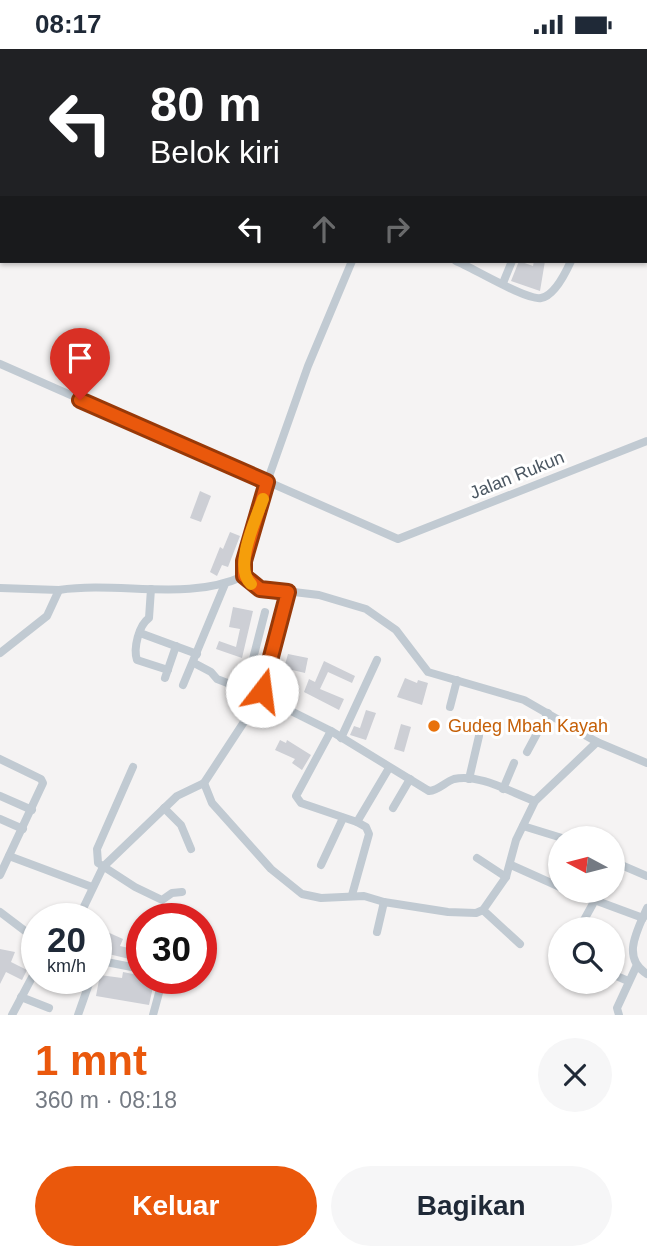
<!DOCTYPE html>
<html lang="id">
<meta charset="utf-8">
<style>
:root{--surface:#fff;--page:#f6f6f7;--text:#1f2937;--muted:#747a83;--accent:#ea580c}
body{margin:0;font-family:Helvetica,sans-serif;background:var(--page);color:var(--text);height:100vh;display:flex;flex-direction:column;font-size:26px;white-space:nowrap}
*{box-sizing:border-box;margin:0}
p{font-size:23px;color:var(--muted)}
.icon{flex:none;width:38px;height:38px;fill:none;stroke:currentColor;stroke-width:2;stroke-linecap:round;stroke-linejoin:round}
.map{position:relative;height:966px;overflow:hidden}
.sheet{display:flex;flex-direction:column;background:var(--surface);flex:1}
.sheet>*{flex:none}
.banner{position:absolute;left:0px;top:0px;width:648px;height:214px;box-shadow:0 2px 5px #0004;background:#202124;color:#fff;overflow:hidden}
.needle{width:46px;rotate:277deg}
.fabs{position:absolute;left:548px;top:777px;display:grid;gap:14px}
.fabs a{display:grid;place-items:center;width:77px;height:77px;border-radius:50%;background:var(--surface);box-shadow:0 2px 5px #0004;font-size:35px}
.speed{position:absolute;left:21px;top:854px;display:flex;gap:14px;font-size:35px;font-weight:700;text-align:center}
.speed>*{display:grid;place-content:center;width:91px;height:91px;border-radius:50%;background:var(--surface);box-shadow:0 2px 5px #0004;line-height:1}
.speed small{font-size:18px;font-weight:400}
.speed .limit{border:10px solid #d22;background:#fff;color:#111}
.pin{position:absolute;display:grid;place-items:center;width:60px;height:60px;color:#fff;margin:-72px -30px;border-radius:50% 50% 50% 0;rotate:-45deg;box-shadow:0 0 7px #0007}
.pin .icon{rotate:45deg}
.me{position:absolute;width:77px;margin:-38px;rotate:15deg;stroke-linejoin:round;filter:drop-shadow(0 0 5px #0008)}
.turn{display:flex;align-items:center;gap:24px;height:147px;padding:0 35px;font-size:32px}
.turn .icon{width:91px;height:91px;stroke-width:2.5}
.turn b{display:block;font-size:49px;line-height:60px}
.lanes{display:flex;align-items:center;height:66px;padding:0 35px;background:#0003;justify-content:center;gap:35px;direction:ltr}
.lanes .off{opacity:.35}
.round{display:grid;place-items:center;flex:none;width:74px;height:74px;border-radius:37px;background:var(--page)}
.head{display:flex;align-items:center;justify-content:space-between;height:119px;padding:0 35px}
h1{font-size:42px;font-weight:700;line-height:52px;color:var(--accent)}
.primary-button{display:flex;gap:14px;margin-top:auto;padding:14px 35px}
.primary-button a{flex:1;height:80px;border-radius:42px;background:var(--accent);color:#fff;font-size:28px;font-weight:700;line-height:80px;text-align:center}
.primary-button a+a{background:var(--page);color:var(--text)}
.status{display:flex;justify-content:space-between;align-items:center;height:49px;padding:0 35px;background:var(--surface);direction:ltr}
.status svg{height:19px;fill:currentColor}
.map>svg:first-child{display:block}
</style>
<div class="status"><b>08:17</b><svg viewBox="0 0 49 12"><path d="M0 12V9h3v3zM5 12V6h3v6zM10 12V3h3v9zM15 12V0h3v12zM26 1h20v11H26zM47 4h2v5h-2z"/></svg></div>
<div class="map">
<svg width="647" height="966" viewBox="0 0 647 966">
<rect width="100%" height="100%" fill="#f5f3f3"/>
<g fill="#cdcfd5">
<path d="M519,212L533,217L534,212H545L540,242L511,232Z"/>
<path d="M200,442L211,447L201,473L190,469Z"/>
<path d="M230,483L240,487L228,518L222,516L217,527L210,523L220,498L223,500Z"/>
<path d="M233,558L253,562L242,609L216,600L219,592L236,598L240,580L229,578Z"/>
<path d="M288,605L308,609L305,624L284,619Z"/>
<path d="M324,612L355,627L352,634L328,623L320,640L344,650L339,661L304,643L309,630L315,633Z"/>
<path d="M405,629L417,634L418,631L428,634L422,656L397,648Z"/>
<path d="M366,661L376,664L366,691L350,686L354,677L360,679Z"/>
<path d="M401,675L411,678L404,703L394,700Z"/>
<path d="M280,691L286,694L287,691L311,706L302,721L292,714L295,710L275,701Z"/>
<path d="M105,882L123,890L120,897L142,902V913L96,902Z"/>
<path d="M0,900L15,903L11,913L27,921L22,931L6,923L0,935Z"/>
<path d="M123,923L138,926L137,929H155L149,956L96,947L100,926L122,929Z"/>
</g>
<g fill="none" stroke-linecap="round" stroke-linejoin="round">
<g stroke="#c1cad2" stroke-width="8">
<path d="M229,0L235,2"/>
<path d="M441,0L446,2"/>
<path d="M481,0L485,2"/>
<path d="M145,2V0"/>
<path d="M358,2V0"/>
<path d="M536,2L537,0"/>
<path d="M594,2V0"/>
<path d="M0,38L1,34"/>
<path d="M0,122L2,123"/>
<path d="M352,212L308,317L267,433L244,512L247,532L260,539L319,546L366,560L396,581L428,623L524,651L597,693L647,714"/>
<path d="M456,212C473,219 527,252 541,249C554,247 566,223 571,212"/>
<path d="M503,234L512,212"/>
<path d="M0,315L398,490L647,392"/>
<path d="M0,539L59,541"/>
<path d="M151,540L149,569C139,576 133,599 137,611L168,621"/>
<path d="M140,584L197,605"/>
<path d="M0,604L47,567L59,541C120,532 187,553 244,527"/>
<path d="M194,614L211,623L217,630L261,647L331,682L429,742C439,741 445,733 454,730C479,724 512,744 535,752"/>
<path d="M165,629L176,597"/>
<path d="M183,636L225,535"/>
<path d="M245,641L265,563"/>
<path d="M450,658L457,631"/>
<path d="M331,682L296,747L301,754L357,773L389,719"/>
<path d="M341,689L377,611"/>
<path d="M527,703L548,664"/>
<path d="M0,710L41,730L43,734L0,826"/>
<path d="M133,718L97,800L98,814L135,838L162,851L172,844L182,843"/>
<path d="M469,730L479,687"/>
<path d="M204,734L212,754L271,820L302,845L321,849L364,847L384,853"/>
<path d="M503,740L514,714"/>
<path d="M0,747L32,761"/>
<path d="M164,759L181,776L191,800"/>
<path d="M393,759L410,730"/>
<path d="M0,770L23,780"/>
<path d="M523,777L562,789"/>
<path d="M9,807L92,838"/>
<path d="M477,809L506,828"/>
<path d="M612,812L647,827"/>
<path d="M321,816L343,769"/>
<path d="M511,816L560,838"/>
<path d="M570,842L643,869"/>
<path d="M352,846L369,785L366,778L357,773"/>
<path d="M647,859C637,882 621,909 647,925"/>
<path d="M483,861L520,895"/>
<path d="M0,863L37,891"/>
<path d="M78,870L103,818L177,747L204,734L261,647L288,543"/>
<path d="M579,880L595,851"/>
<path d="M377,883L384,853L448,863L476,864L483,861L506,828L516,791L535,752L597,693"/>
<path d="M96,911L142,920"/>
<path d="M612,925L628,932"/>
<path d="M71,929L89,935"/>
<path d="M21,948L49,959"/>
<path d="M12,966L37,919"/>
<path d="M78,966L91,929"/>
<path d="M153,966L163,929"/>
<path d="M619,966L617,959L636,918"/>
</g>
</g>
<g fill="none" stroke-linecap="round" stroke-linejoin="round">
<defs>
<path id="route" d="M80,351L267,433L244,512V527L260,540L288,543L262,642"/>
</defs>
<use href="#route" stroke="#983908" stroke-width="18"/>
<use href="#route" stroke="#ea580c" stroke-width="12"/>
<path stroke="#f59e0b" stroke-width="12" d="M251,535C233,518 256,470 263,450"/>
</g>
<circle fill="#e8710a" stroke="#fff" stroke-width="2.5" cx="434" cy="677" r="7"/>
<g text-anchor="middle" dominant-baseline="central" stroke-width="6" stroke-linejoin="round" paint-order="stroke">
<g font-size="18" fill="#4a5661" stroke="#fff">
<text transform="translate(517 426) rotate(-22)">Jalan Rukun</text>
</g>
<g font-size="18" fill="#c56008" stroke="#fff" text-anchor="start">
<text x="448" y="677">Gudeg Mbah Kayah</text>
</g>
</g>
</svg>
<div class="fabs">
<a><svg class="needle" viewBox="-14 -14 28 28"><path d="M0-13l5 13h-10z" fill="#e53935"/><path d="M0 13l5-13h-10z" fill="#747a83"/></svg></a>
<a><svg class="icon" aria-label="search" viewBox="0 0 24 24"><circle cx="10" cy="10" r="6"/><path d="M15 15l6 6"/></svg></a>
</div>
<div class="speed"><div>20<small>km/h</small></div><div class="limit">30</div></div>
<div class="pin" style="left:80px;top:351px;background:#d93025"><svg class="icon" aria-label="arrive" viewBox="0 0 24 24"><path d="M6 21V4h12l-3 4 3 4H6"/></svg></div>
<svg class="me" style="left:262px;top:642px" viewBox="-20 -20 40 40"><circle r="19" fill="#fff"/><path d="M0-13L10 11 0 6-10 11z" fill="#ea580c"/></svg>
<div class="banner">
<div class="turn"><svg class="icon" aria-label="left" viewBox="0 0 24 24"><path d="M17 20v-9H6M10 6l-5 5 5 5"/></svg><div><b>80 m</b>Belok kiri</div></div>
<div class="lanes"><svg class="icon" aria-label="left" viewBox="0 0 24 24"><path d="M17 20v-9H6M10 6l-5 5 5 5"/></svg><svg class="icon off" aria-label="ahead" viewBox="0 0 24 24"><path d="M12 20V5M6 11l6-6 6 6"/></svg><svg class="icon off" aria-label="right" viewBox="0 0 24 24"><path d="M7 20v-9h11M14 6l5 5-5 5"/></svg></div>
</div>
</div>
<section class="sheet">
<div class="head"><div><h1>1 mnt</h1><p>360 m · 08:18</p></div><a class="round"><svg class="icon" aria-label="close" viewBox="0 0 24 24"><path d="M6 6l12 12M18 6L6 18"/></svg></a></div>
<div class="primary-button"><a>Keluar</a><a>Bagikan</a></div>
</section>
